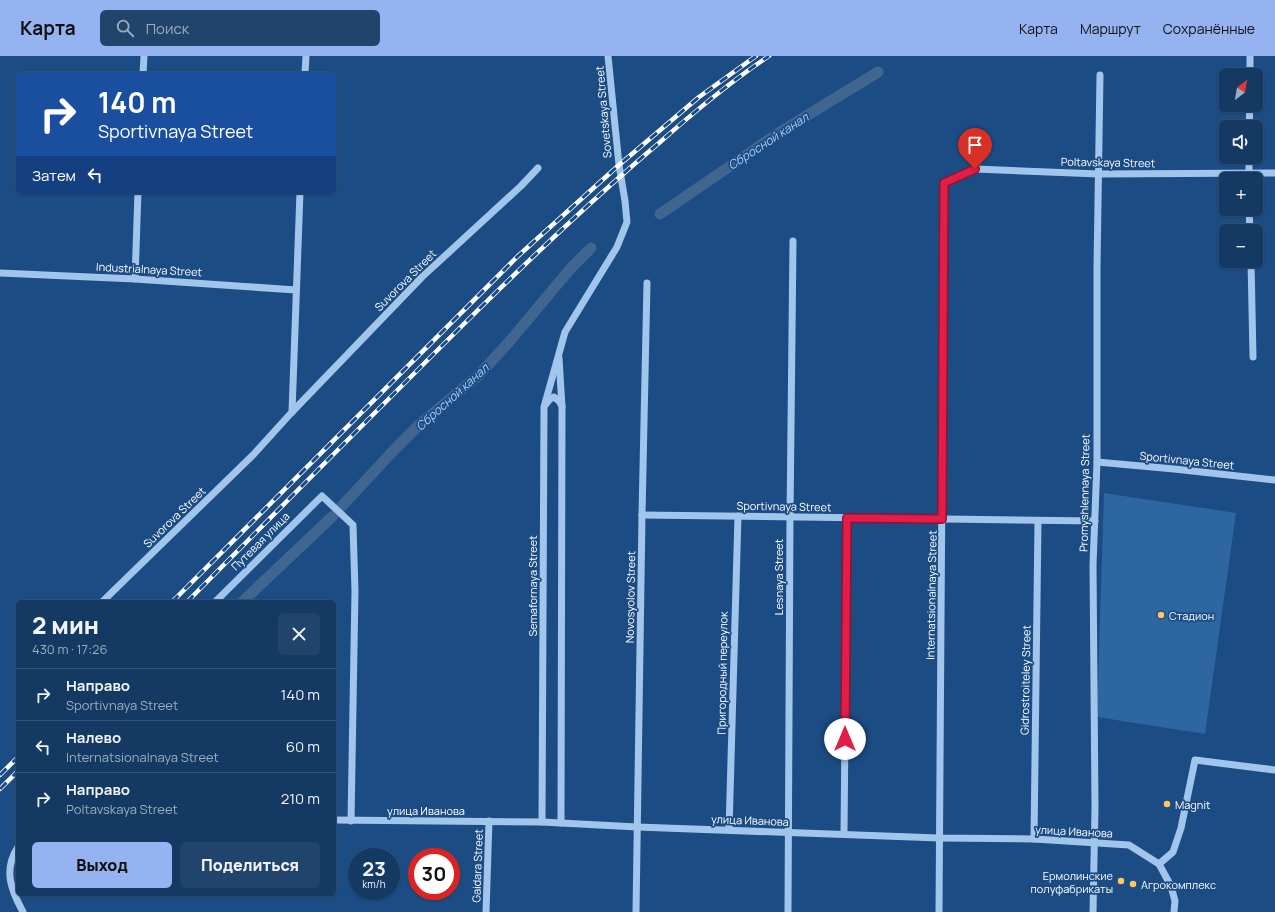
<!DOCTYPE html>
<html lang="ru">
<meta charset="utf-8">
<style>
:root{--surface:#143963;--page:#21446c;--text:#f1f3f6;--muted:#9dacbe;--line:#335378;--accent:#95b2f1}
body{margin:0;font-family:Manrope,sans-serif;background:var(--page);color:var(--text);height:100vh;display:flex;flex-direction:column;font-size:15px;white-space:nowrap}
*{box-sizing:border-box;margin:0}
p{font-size:13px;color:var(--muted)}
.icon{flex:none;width:22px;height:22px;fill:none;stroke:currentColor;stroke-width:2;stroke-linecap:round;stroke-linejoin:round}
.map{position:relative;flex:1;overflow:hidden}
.sheet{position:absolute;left:16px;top:544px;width:320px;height:296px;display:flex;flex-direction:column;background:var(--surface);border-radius:6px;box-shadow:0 1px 3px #0004,0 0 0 1px var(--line)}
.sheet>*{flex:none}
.top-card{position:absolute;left:16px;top:16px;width:320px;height:122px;border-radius:6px;box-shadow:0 1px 3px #0004,0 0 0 1px var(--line);background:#1a4fa0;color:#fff;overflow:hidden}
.needle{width:26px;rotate:31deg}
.fabs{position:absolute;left:1219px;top:12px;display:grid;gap:8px}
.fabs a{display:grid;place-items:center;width:44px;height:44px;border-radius:6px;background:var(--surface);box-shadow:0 1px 3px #0004,0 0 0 1px var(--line);font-size:20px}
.speed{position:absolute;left:348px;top:792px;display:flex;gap:8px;font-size:20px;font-weight:700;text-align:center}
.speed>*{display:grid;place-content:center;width:52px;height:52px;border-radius:50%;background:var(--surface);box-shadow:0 1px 3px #0004,0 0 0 1px var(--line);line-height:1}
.speed small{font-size:10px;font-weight:400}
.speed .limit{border:6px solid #d22;background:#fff;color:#111}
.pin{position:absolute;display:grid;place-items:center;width:34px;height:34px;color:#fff;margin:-41px -17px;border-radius:50% 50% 50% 0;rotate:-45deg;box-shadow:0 0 4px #0007}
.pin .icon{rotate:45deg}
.me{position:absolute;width:44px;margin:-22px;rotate:0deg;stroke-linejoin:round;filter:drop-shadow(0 0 3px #0008)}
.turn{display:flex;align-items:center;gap:14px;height:84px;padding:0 16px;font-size:18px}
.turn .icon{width:52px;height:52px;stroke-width:2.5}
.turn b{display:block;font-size:28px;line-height:34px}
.then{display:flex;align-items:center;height:38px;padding:0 16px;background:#0003;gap:8px;font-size:15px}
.round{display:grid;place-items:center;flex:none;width:42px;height:42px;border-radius:6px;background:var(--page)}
.head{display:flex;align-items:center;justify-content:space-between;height:68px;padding:0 16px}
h1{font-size:24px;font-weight:800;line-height:30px}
.action{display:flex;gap:8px;margin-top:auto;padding:8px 16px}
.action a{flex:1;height:46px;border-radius:6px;background:var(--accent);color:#111;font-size:16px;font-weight:800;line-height:46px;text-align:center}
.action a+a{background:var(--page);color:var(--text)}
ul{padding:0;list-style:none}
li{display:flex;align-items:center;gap:12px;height:52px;padding:0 16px;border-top:1px solid var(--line)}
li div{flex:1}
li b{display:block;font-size:15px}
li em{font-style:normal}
header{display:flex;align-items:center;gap:24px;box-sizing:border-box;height:56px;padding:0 20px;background:var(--accent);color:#111}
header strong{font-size:19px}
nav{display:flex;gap:22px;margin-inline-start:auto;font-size:14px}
.search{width:280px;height:36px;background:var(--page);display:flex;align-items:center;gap:10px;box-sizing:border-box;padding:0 14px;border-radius:6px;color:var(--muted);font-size:15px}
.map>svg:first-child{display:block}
</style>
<header>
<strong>Карта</strong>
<div class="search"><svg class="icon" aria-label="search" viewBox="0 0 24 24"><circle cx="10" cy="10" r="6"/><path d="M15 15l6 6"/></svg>Поиск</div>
<nav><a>Карта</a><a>Маршрут</a><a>Сохранённые</a></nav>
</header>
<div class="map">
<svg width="1275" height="856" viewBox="0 0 1275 856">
<rect width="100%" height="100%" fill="#1b4c84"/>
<path fill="#2e66a2" d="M1104,437L1236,457L1205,678L1097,661Z"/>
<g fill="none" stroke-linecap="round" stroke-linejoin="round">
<g stroke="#40658e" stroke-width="11">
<path d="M660,158L777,78L878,16"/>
<path d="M341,451L394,394L420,368L479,319L509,286L571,212L591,192"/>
<path d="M242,546L333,460"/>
</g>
<g stroke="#a1c5eb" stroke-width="7">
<path d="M143,18L144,0"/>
<path d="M305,18L306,0"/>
<path d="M1250,19V0"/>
<path d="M1249,71L1250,49"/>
<path d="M1249,123V101"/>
<path d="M1249,153L1250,175"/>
<path d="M1251,205L1253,301"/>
<path d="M0,217L135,223L296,234"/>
<path d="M135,223L138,136"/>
<path d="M559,302L562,351L561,767"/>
<path d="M546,348L550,343L554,341L559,345L562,350"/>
<path d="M292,356L300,136"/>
<path d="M1097,406L1174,413L1275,424"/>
<path d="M642,459L1095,465"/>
<path d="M102,546L254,398L292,356L422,221L521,130L538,112"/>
<path d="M215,546L322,440L353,469L355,535L351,765"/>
<path d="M334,764L542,766L637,771L939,782L1034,783L1129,789L1159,808L1171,830L1175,845L1174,856"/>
<path d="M542,766L544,351L565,276L617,191L627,166L625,145L619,109L608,0"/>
<path d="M729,774L738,460"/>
<path d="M844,778L847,462"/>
<path d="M1034,783L1038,465"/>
<path d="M18,791C3,814 11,834 23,856"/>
<path d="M1159,808L1173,796L1181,772L1195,704L1275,714"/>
<path d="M486,856L489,765"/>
<path d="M636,856L642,459L647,227"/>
<path d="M788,856L790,461L793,185"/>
<path d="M939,856L944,127L975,113L1099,118L1275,117"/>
<path d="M1093,856L1095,752L1093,509L1097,406V211L1100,19"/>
</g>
<defs>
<g id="rail">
<path d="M172,546L518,200L619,109L699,41L756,0"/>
<path d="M187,546C283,449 379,352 476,256C535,198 595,141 659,87C694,56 730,26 769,0"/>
<path d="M0,719L18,701"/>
<path d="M0,733L18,715"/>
</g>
</defs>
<use href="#rail" stroke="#fff" stroke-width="4.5"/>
<use href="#rail" stroke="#1b4c84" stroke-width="3" stroke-dasharray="9" stroke-linecap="butt"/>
</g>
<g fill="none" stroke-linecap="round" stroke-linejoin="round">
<defs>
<path id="route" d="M845,683L847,462L942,463L944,127L975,113"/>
</defs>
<use href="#route" stroke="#92132f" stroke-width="10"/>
<use href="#route" stroke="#e11d48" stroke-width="7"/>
</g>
<g fill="#fdc95d" stroke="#1b4c84" stroke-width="1.5">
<circle cx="1161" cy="559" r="4"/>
<circle cx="1167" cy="748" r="4"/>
<circle cx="1121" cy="825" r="4"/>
<circle cx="1133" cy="828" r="4"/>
</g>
<g text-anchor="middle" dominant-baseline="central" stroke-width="3.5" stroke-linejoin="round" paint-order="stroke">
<g font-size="11" fill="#fff" stroke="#1b4c84">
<text transform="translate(603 56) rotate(-95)">Sovetskaya Street</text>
<text transform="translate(1108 106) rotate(1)">Poltavskaya Street</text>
<text transform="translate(149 213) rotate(3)">Industrialnaya Street</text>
<text transform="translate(405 224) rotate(-45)">Suvorova Street</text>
<text transform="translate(1187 404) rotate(6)">Sportivnaya Street</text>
<text transform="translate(1084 437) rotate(-89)">Promyshlennaya Street</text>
<text transform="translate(784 450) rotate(1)">Sportivnaya Street</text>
<text transform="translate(174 461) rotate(-44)">Suvorova Street</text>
<text transform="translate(260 485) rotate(-45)">Путевая улица</text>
<text transform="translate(778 521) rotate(-90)">Lesnaya Street</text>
<text transform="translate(532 530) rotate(-90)">Semafornaya Street</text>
<text transform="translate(931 539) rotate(-89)">Internatsionalnaya Street</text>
<text transform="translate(630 541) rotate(-89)">Novosyolov Street</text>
<text transform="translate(722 617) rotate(-89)">Пригородный переулок</text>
<text transform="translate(1025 624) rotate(-89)">Gidrostroiteley Street</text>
<text x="426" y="754">улица Иванова</text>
<text transform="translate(750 764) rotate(2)">улица Иванова</text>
<text transform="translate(1074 775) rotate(3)">улица Иванова</text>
<text transform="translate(477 810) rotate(-88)">Gaidara Street</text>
</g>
<g font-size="11" fill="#fff" stroke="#1b4c84" text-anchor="start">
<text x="1169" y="559">Стадион</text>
<text x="1175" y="748">Magnit</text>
<text x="1113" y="819" text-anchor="end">Ермолинские<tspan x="1113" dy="13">полуфабрикаты</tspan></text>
<text x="1141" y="828">Агрокомплекс</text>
</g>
<g font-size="12" font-style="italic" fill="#accff3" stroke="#1b4c84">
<text transform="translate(768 85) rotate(-33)">Сбросной канал</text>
<text transform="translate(452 341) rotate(-42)">Сбросной канал</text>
</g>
</g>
</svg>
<div class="fabs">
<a><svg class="needle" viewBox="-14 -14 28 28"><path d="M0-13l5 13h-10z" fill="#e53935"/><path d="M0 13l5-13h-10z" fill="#9dacbe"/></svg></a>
<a><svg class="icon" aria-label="sound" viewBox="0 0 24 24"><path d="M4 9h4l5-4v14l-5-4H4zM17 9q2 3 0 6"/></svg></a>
<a>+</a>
<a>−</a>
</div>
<div class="speed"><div>23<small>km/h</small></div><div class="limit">30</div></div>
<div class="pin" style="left:975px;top:113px;background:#d93025"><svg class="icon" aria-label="arrive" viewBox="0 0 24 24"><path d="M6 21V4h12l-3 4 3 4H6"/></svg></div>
<svg class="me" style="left:845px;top:683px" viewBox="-20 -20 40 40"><circle r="19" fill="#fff"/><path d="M0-13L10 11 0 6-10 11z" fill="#e11d48"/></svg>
<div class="top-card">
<div class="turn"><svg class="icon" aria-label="right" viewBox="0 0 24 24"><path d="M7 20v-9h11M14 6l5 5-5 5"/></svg><div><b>140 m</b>Sportivnaya Street</div></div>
<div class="then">Затем<svg class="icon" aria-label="left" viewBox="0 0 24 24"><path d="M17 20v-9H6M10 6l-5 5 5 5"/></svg></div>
</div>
<section class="sheet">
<div class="head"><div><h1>2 мин</h1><p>430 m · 17:26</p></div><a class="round"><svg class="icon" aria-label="close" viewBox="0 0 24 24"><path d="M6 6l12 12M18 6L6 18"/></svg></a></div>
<ul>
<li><svg class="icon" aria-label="right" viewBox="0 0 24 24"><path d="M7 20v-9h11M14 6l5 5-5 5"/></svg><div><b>Направо</b><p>Sportivnaya Street</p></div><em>140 m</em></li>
<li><svg class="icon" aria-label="left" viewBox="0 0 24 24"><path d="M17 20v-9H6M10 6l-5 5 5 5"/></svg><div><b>Налево</b><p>Internatsionalnaya Street</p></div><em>60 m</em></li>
<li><svg class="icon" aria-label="right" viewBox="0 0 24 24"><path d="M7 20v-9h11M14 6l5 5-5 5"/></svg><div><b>Направо</b><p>Poltavskaya Street</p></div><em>210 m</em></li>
</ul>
<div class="action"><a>Выход</a><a>Поделиться</a></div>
</section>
</div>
